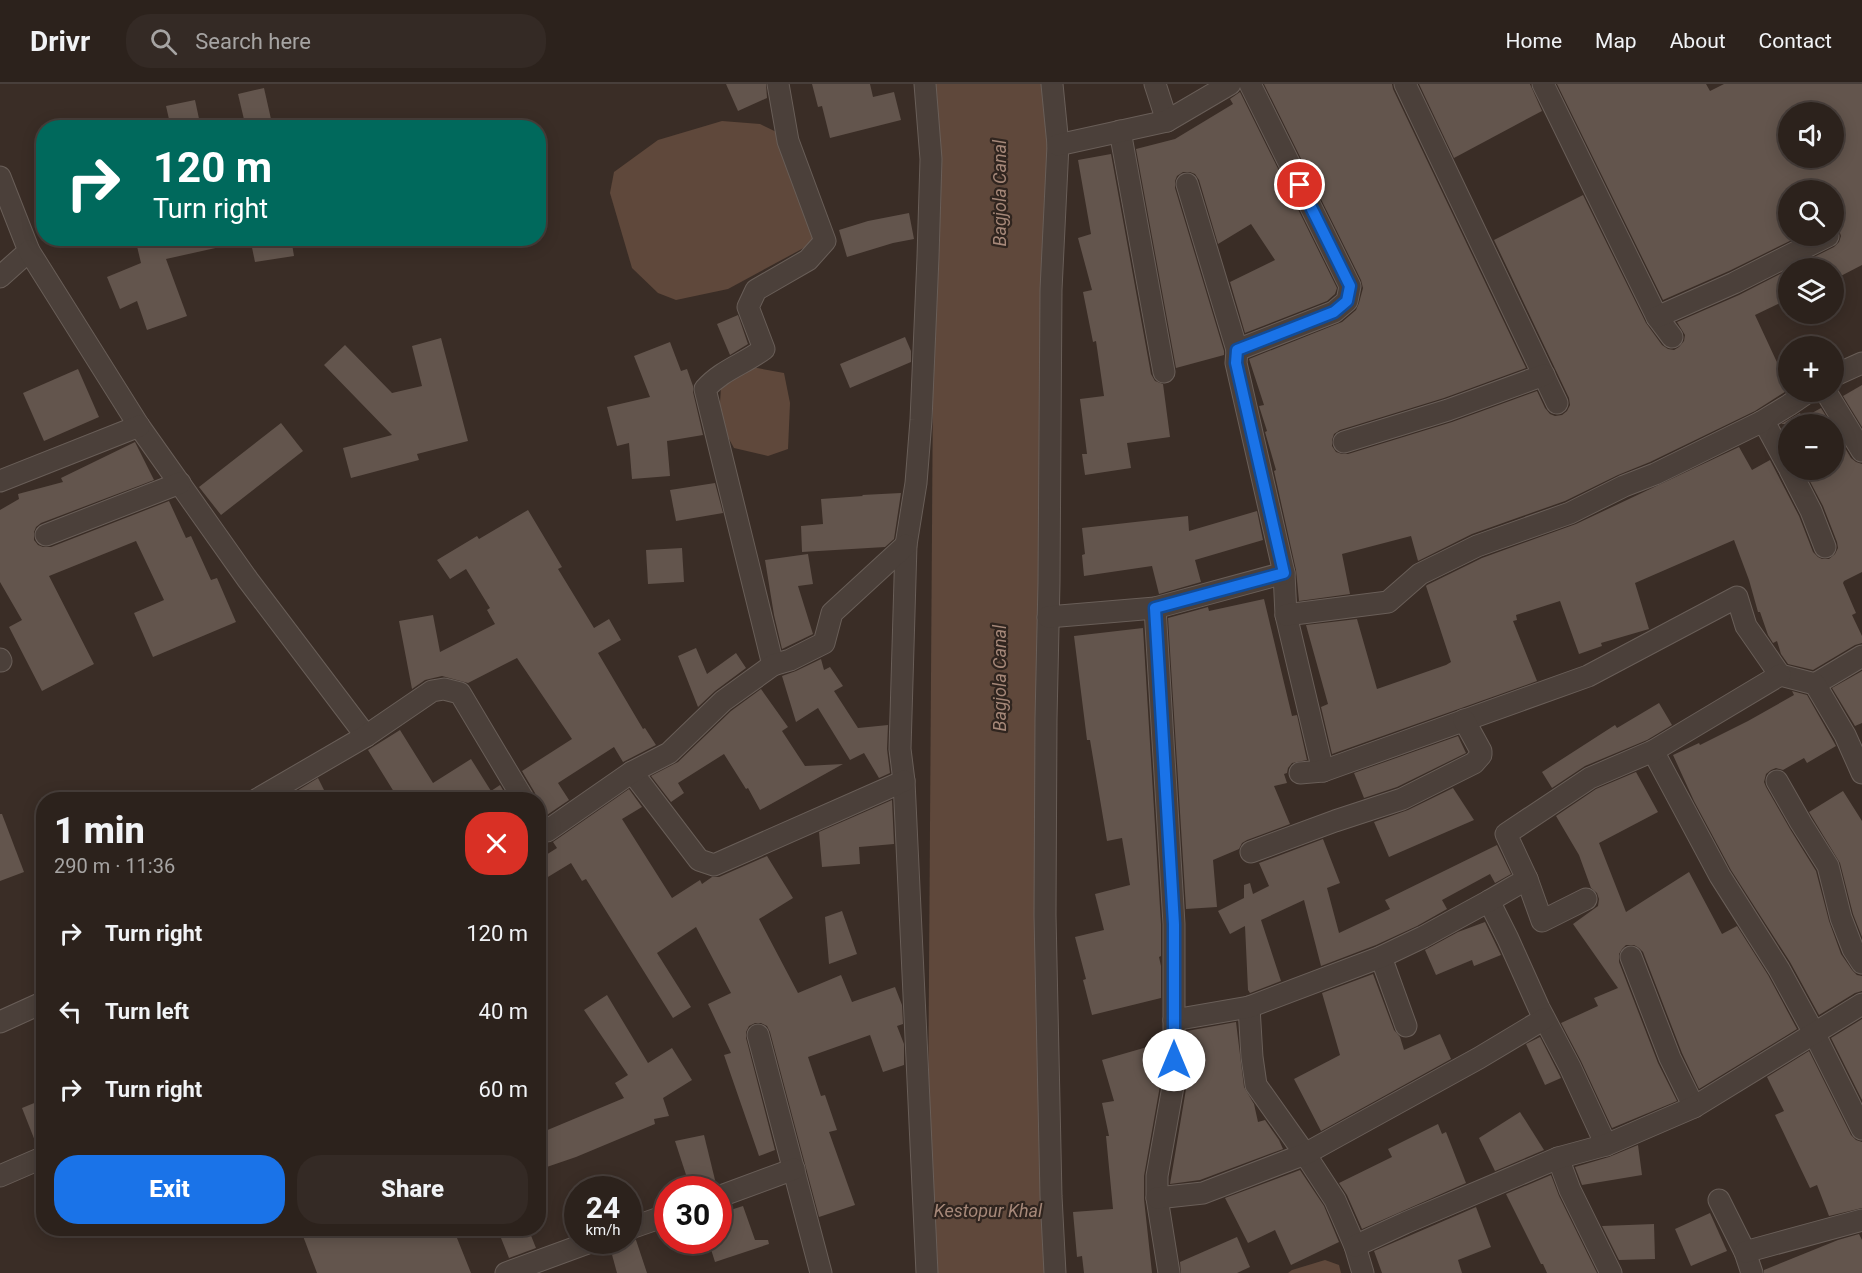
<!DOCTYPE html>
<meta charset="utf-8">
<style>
:root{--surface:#2c221c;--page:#342a25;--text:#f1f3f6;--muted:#a6a4a3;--line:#483f3b;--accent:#1a73e8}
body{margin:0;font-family:Roboto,sans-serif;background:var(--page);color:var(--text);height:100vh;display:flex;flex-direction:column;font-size:22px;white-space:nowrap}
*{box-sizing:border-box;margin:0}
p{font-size:20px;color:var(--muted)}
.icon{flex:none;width:33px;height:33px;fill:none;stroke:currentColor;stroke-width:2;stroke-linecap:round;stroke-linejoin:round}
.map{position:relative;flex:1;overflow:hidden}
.drawer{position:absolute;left:36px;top:708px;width:510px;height:444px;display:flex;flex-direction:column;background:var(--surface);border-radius:24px;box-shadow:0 3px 15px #0003,0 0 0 2px var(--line)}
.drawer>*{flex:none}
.hud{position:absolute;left:36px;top:36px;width:510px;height:126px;border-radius:24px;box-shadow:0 3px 15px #0003,0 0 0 2px var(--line);background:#00695c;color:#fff;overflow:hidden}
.controls{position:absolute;left:1778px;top:18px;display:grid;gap:12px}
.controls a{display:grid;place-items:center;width:66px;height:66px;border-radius:50%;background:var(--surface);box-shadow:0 3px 15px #0003,0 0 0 2px var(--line);font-size:30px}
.speed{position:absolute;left:564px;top:1092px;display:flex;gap:12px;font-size:30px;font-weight:700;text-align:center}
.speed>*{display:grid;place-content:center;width:78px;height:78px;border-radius:50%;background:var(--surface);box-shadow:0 3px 15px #0003,0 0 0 2px var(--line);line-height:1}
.speed small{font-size:15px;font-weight:400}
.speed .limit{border:9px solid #d22;background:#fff;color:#111}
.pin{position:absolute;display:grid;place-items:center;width:51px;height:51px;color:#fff;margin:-26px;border:3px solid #fff;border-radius:50%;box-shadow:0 2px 6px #0007}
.me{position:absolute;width:66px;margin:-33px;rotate:0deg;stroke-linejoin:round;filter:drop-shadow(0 0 4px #0008)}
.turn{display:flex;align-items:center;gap:21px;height:126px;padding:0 18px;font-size:27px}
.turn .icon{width:78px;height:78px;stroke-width:2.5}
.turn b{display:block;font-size:42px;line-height:51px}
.round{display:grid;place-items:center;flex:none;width:63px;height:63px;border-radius:24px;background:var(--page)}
.head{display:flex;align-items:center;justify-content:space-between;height:102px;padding:0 18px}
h1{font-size:36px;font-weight:800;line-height:45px}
.primary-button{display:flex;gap:12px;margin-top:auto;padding:12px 18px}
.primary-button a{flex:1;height:69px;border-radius:24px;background:var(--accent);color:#fff;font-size:24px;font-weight:800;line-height:69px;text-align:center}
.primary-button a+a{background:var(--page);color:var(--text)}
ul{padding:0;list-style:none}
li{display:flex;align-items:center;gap:18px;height:78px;padding:0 18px}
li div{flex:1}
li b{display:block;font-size:22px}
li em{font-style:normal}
header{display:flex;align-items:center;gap:36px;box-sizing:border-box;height:84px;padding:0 30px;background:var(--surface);border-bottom:2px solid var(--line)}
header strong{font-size:28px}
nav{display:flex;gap:33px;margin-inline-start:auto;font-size:21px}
.search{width:420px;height:54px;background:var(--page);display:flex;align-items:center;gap:15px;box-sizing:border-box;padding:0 21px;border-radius:24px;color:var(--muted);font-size:22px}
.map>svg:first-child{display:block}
</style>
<header>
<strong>Drivr</strong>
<div class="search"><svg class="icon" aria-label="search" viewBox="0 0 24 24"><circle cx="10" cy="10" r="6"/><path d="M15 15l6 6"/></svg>Search here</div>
<nav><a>Home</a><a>Map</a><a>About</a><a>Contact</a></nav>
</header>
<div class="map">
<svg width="1862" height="1189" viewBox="0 0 1862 1189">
<rect width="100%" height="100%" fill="#3a2d26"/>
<g fill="#5f483b">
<path d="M935,0H1047L1053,71L1048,1189H927Z"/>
<path d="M722,37L760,40L795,57L820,142L811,160L728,205L676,216L658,209L632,184L610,109L614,88L658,56Z"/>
<path d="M752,283L784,289L790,319L788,365L768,372L734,364L719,337L721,302Z"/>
<path d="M1325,1176L1339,1181L1341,1189H1288L1292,1186Z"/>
</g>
<g fill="#63554d" fill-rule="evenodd">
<path d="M726,0H766L767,14L738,27Z"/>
<path d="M812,0H870L873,13L894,8L901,36L830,54L822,22L818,23Z"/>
<path d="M1264,0H1392L1393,5L1526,284L1444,314L1340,346L1334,350L1332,356V362L1336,368L1342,370H1348L1452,338L1537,307L1545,324L1550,330L1555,332L1562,331L1567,327L1570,321L1569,314L1494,156L1583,111L1646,239L1662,261L1668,265L1674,266L1679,263L1684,257L1685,251L1677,238L1739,211L1788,186V215L1755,231L1788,302V306L1755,327L1650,378L1618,391L1565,417L1472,450L1418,477L1411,452L1342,470L1350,510L1299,517L1296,486L1274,387L1276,386L1265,348L1267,347L1259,322L1264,321L1249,275L1342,238L1356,226L1359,219L1363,204L1361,196Z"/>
<path d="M1419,0H1530L1542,27L1454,74Z"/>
<path d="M1557,0H1706L1710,7L1724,0H1862V181L1833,196V184H1792L1834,163L1839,158L1841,152L1839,146L1833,141V106H1788V152H1800L1729,187L1663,216ZM1788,28H1833V74H1788Z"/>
<path d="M264,4L273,44H246L238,10Z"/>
<path d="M1240,8L1337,204L1335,210L1327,217L1245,249L1230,198L1275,176L1251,140L1218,160L1199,96L1195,90L1190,88H1183L1177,92L1175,97V104L1224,267V271L1176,284L1136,65L1175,55L1233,20L1230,15Z"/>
<path d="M195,16L201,44H171L166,22Z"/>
<path d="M1111,70L1151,290L1155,297L1163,300L1170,353L1127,359L1131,384L1085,391L1082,370H1087L1080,315L1104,312L1096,257L1093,258L1083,208L1092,206L1078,154L1091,150L1078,76Z"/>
<path d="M909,129L914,155L893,159L847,173L839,146L868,137Z"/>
<path d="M135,154H219L220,163L166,175L187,232L147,246L137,217L120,225L107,193L141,179Z"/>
<path d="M250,154H291L294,172L255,178Z"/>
<path d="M738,231L748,260L730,271L717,240Z"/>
<path d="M905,253L911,267V278L850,304L840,280Z"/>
<path d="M441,254L468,357L417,370L419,376L351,394L343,364L392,351L324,281L345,261L392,309L422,302L412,262Z"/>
<path d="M670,258L681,287L687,285L693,302V308L703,351L667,357L670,392L632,395L629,359L617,362L607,323L650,313L634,272Z"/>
<path d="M78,285L99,333L44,357L23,309Z"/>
<path d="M1862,301V343L1843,312Z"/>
<path d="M1821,324L1831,340H1781L1800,329L1803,334Z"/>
<path d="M281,339L303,367L221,431L199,403Z"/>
<path d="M1833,344L1851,374L1856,378L1862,380V488L1844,497L1843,499L1856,529L1852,531L1862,552V559L1855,561L1813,586L1788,580L1781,570L1777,557L1773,559L1768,551L1760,528H1758L1749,496L1734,456L1635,499L1649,545L1601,559L1602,562L1579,570L1560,517L1516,531L1517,536L1513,537L1537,597L1332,670L1321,623L1328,620L1306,541L1357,535L1377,605L1446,581L1451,578L1426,502L1427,501L1482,474L1576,440L1739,363L1752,386L1770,376L1799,432L1813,468L1818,473L1822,475H1829L1835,470L1838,464L1837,458L1823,422L1804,386H1833Z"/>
<path d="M135,358L154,396L41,439L36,443L34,448V456L38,461L43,463H51L169,417L186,454L191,452L211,496L217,494L236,538L153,573L134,529L164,516L136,457L49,492L94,580L42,607L9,543L22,536L0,498V426L19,415L18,410L63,398L61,394Z"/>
<path d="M715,399L723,429L676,437L670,406Z"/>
<path d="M901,409L894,455L885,463L802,468L801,442L823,440L821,415L863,412L862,411Z"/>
<path d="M528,426L562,483L558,485L594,544L609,535L621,556L598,569L643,645L645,644L656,661L623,678L614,663L558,699L569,716L547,731L538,727V716H537L535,709L522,687L572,655L517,574L468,599L442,592L425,596L412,605L399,537L433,531L440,568L495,540L487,526L490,524L466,485L450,495L437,476L477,452L479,455Z"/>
<path d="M1257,427L1263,456L1195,476L1201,498L1159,510L1152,482L1084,492L1082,471L1085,470L1082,444L1188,432L1189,447Z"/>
<path d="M682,464L684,498L648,500L646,466Z"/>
<path d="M808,470L813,500L798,502L813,550L782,565L774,531L765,476Z"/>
<path d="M1264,515L1292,632L1297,631L1307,676L1292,679L1288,684L1287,689L1284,690L1287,699L1274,702L1290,740L1247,756L1242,759L1239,765L1213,776L1217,823L1186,825L1168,534L1208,523L1209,527Z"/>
<path d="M1143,544L1161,840V872L1159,873L1161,882V914L1092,931L1083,896L1086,895L1075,853L1104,846L1095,810L1130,801L1122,754L1107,757L1090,656H1087L1074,552Z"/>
<path d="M696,564L707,590L736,569L746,584L715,607L698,623L678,572Z"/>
<path d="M821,575L824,586L830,583L843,602L834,607L858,644L888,641L887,665L890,689L879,694L864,669L850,676L818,624L796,638L782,592L796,587Z"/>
<path d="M1862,587V639L1855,642L1832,604Z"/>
<path d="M761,605L788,643L782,647L805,682L843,680L760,726L748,704L746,705L724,670L678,699L684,709L671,718L651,692L678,678L731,627Z"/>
<path d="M1792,607L1807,611L1836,662L1807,679L1804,674L1783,686L1776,684L1771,686L1766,690L1764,698L1766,703L1790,745L1816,787L1829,837L1841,870L1852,886L1857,891L1862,892V907L1855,909L1819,931L1790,878L1731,786L1694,717L1673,671L1699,659L1700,661L1748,637L1794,611Z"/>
<path d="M1659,619L1672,641L1647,656L1585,682L1552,704L1542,688L1615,641L1617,644Z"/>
<path d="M400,646L433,699L471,675L491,707L500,701L509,716H399L368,666Z"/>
<path d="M1458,652L1466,669L1397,703L1364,714L1354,689Z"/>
<path d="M1636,688L1658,728L1599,759L1626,828L1689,788L1722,850L1737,842L1768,891L1797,945L1699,1005L1682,969L1643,868L1639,864L1634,861H1626L1622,865L1619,870V878L1658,979L1677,1017L1612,1044L1581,977L1561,939L1598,922L1594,914L1618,904L1573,840L1598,822L1599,815L1597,809L1591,804L1579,771L1556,732L1596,705Z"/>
<path d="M318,694L329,716H282Z"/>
<path d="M1453,704L1474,736L1389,773L1374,738L1408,726Z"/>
<path d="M629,705L642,723L622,735L672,814L700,796L702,800L712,793H719L767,772L793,814L759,835L798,909L841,891L852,918L895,903L902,921L903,940L897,942L904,960V981L883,988L870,951L808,973L821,1012L825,1011L837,1046L829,1048L855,1121L819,1133L770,948L767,942L761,939H755L749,942L746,948V954L775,1066L759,1072L724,971L731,969L708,920L731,909L696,843L657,869L691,923L673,934L586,795L582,797L571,779L538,799V776L557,764L553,758Z"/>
<path d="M1843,707L1862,737V853L1853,830L1840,779L1809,728Z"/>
<path d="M892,716L894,760L859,763L860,780L822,783L819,748Z"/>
<path d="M0,730H2L24,788L0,797Z"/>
<path d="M1323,755L1340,799L1327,804L1339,849L1390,825L1385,816L1497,761L1511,790L1495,799L1490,790L1442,816L1447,825L1417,842L1376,861L1321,882L1304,816L1261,836L1281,897L1250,909L1248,906L1245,842L1230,850L1218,827L1244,814V801L1250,799L1253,810L1269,802L1259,779Z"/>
<path d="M842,827L857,870L829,880L825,833Z"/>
<path d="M1485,838L1501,871L1474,882L1472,876L1436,891L1425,866L1458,848Z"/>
<path d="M1373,890L1394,946L1400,953L1404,966L1440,950L1451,975L1321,1047L1294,995L1340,971L1322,909Z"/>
<path d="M607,911L648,979L672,964L692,996L663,1014L669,1032L654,1035L655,1040L576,1073L538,1086V1050L624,1014L615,999L628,991L584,926Z"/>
<path d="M1862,935V1016L1831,954Z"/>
<path d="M1236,938L1244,1003L1254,1020L1258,1038L1265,1036L1279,1056L1283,1065L1200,1096L1170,1100L1187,999V947Z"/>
<path d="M1540,953L1561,994L1545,1001L1526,960Z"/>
<path d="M1161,959V996L1144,1092V1115L1152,1189H1084L1082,1172L1077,1173L1073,1128L1113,1125L1106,1052H1109L1102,1019L1114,1017L1102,976Z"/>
<path d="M1809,967L1851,1051L1856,1056L1862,1058V1124L1829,1132L1817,1101L1810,1104L1775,1031L1784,1027L1767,993Z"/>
<path d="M44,1015V1061L37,1062L22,1024Z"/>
<path d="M1520,1028L1544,1066L1495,1087L1479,1054Z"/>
<path d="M1438,1040L1442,1050L1446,1048L1466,1099L1362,1145L1347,1111L1339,1099L1392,1073L1388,1065Z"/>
<path d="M704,1051L716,1100L708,1106H691L675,1057Z"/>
<path d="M1638,1061L1642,1091L1582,1101L1575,1083L1609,1073Z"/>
<path d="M1300,1086L1324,1122L1339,1158L1291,1181L1275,1146L1248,1159L1225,1114Z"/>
<path d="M1551,1091L1559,1112L1597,1189H1547L1543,1180H1541L1506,1110Z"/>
<path d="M743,1122L755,1156H768L769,1160L715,1178L708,1156H718V1130Z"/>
<path d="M1476,1123L1491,1163L1458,1176L1462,1189H1382L1374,1167Z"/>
<path d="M1710,1129L1727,1167L1691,1182L1675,1145Z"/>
<path d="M1654,1140L1655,1175L1619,1176L1602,1142Z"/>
<path d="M300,1144H453L471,1189H317Z"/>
<path d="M497,1144H528L536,1164L509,1174Z"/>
<path d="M1859,1150L1862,1156V1189H1764V1186L1838,1156Z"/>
<path d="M1237,1153L1250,1183L1237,1189H1181L1180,1178Z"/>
<path d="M608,1156H636L647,1189H617Z"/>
</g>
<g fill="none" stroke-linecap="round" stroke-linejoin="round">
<defs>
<g id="minor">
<path d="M925,0L931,75L928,173L921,336L916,399L906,461L900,665L904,697L927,1189"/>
<path d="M1052,0L1058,61L1051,206L1049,498L1046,635L1045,831L1051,1112L1055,1189"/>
<path d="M1155,0L1167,37"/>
<path d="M1250,0L1350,202L1347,217L1334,228L1237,266L1236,279L1284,489L1286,531L1323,687"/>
<path d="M1405,0L1557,319"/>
<path d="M1543,0L1657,233L1672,253"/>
<path d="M1120,47L1164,288"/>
<path d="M1058,61L1167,37L1230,0"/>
<path d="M0,93L29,167L0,193"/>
<path d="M1187,100L1237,266"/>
<path d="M29,167L139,342L248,496L366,652"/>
<path d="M1657,233L1734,199L1828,152"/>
<path d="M1833,292L1862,279"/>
<path d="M1826,308L1862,367"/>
<path d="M1761,338L1768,345L1788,382"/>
<path d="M1344,358L1448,326L1544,291"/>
<path d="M1790,386L1811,427L1825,463"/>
<path d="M0,397L139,342"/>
<path d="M46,451L180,399"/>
<path d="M1155,524L1174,840V997L1157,1092V1114L1169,1189"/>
<path d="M1286,531L1388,518L1420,490L1477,462L1570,429L1624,402L1655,390L1761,338L1789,321L1808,308"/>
<path d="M1048,533L1155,524L1284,489"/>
<path d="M0,575L1,577"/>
<path d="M773,581L705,305C722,286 744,280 764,265L748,223L756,206L808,176L825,157L788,57L778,0"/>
<path d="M1815,600L1862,572"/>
<path d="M1653,667L1720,792L1779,885L1814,949L1862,1045"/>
<path d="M632,688L699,776L714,781L904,697"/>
<path d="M1300,689L1323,687L1588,592L1737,513L1746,542L1780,591L1815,600L1845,651L1862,689"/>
<path d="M1777,697L1801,739L1828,782L1841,834L1853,865L1862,879"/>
<path d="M256,716L366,652L432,607L444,605L460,609L524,716"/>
<path d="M538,740L547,747L632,688L669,669L723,617L773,581L790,576L824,559L832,529L906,461"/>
<path d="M1251,768L1335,737L1402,715L1474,679L1481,671V667L1464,636"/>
<path d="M1527,795L1542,837L1586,815"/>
<path d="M1489,817L1508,855L1539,924L1570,983L1606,1061"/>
<path d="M1381,873L1406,942"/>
<path d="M1631,873L1670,974L1694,1023"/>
<path d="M1249,923L1252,973L1256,1001L1305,1070L1335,1116L1355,1162L1363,1189"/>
<path d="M1174,936L1249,923L1381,873L1423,853L1489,817L1527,795L1506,750L1590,694L1653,667L1780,591"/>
<path d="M0,938L44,918"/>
<path d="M758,951L821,1189"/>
<path d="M1558,1074L1570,1106L1611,1189"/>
<path d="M0,1092L44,1073"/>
<path d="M718,1113L794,1085"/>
<path d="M1157,1114L1203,1109L1305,1070L1479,974L1544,935"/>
<path d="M1719,1116L1745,1168L1752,1189"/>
<path d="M628,1145L668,1131"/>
<path d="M1355,1162L1405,1139L1558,1074L1606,1061L1694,1023L1862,920"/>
<path d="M1745,1168L1862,1136"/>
<path d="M506,1189L596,1156"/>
</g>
</defs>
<use href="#minor" stroke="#695e58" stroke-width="23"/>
<use href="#minor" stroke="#4b403a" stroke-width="21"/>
</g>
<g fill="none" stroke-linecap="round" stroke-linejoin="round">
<defs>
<path id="route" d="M1174,976V840L1155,524L1284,489L1236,279L1237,266L1334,228L1347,217L1350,202L1300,101"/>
</defs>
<use href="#route" stroke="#114b97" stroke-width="15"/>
<use href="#route" stroke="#1a73e8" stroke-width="10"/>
</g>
<g text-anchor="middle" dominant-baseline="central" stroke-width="4.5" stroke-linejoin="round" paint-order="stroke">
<g font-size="18" font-style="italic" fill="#a68879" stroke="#30251f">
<text transform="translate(999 109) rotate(-90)">Bagjola Canal</text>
<text transform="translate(999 594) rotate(-90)">Bagjola Canal</text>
<text x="988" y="1126">Kestopur Khal</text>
</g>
</g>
</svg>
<div class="controls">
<a><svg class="icon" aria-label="sound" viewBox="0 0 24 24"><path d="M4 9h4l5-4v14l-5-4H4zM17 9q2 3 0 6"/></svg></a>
<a><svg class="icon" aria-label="search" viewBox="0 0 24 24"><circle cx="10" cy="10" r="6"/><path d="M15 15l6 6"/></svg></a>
<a><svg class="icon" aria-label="layers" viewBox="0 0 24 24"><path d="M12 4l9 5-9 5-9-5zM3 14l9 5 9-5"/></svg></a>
<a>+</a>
<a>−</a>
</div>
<div class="speed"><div>24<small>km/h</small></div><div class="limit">30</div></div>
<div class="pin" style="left:1300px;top:101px;background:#d93025"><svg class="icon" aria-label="arrive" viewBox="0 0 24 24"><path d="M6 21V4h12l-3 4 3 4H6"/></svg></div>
<svg class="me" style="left:1174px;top:976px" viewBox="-20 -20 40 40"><circle r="19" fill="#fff"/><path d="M0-13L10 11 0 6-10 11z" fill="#1a73e8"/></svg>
<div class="hud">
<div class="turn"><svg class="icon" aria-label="right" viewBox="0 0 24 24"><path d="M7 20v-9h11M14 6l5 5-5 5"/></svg><div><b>120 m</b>Turn right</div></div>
</div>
<section class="drawer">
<div class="head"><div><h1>1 min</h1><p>290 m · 11:36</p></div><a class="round" style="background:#d93025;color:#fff"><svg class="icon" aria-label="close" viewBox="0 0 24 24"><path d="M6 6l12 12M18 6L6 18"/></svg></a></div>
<ul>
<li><svg class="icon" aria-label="right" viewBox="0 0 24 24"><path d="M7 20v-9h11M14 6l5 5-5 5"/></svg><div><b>Turn right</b></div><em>120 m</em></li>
<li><svg class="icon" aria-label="left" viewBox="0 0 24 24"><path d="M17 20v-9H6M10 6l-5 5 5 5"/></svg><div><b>Turn left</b></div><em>40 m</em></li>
<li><svg class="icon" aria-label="right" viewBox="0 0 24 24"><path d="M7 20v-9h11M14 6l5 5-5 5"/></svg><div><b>Turn right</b></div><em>60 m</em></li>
</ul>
<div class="primary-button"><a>Exit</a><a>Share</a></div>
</section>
</div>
